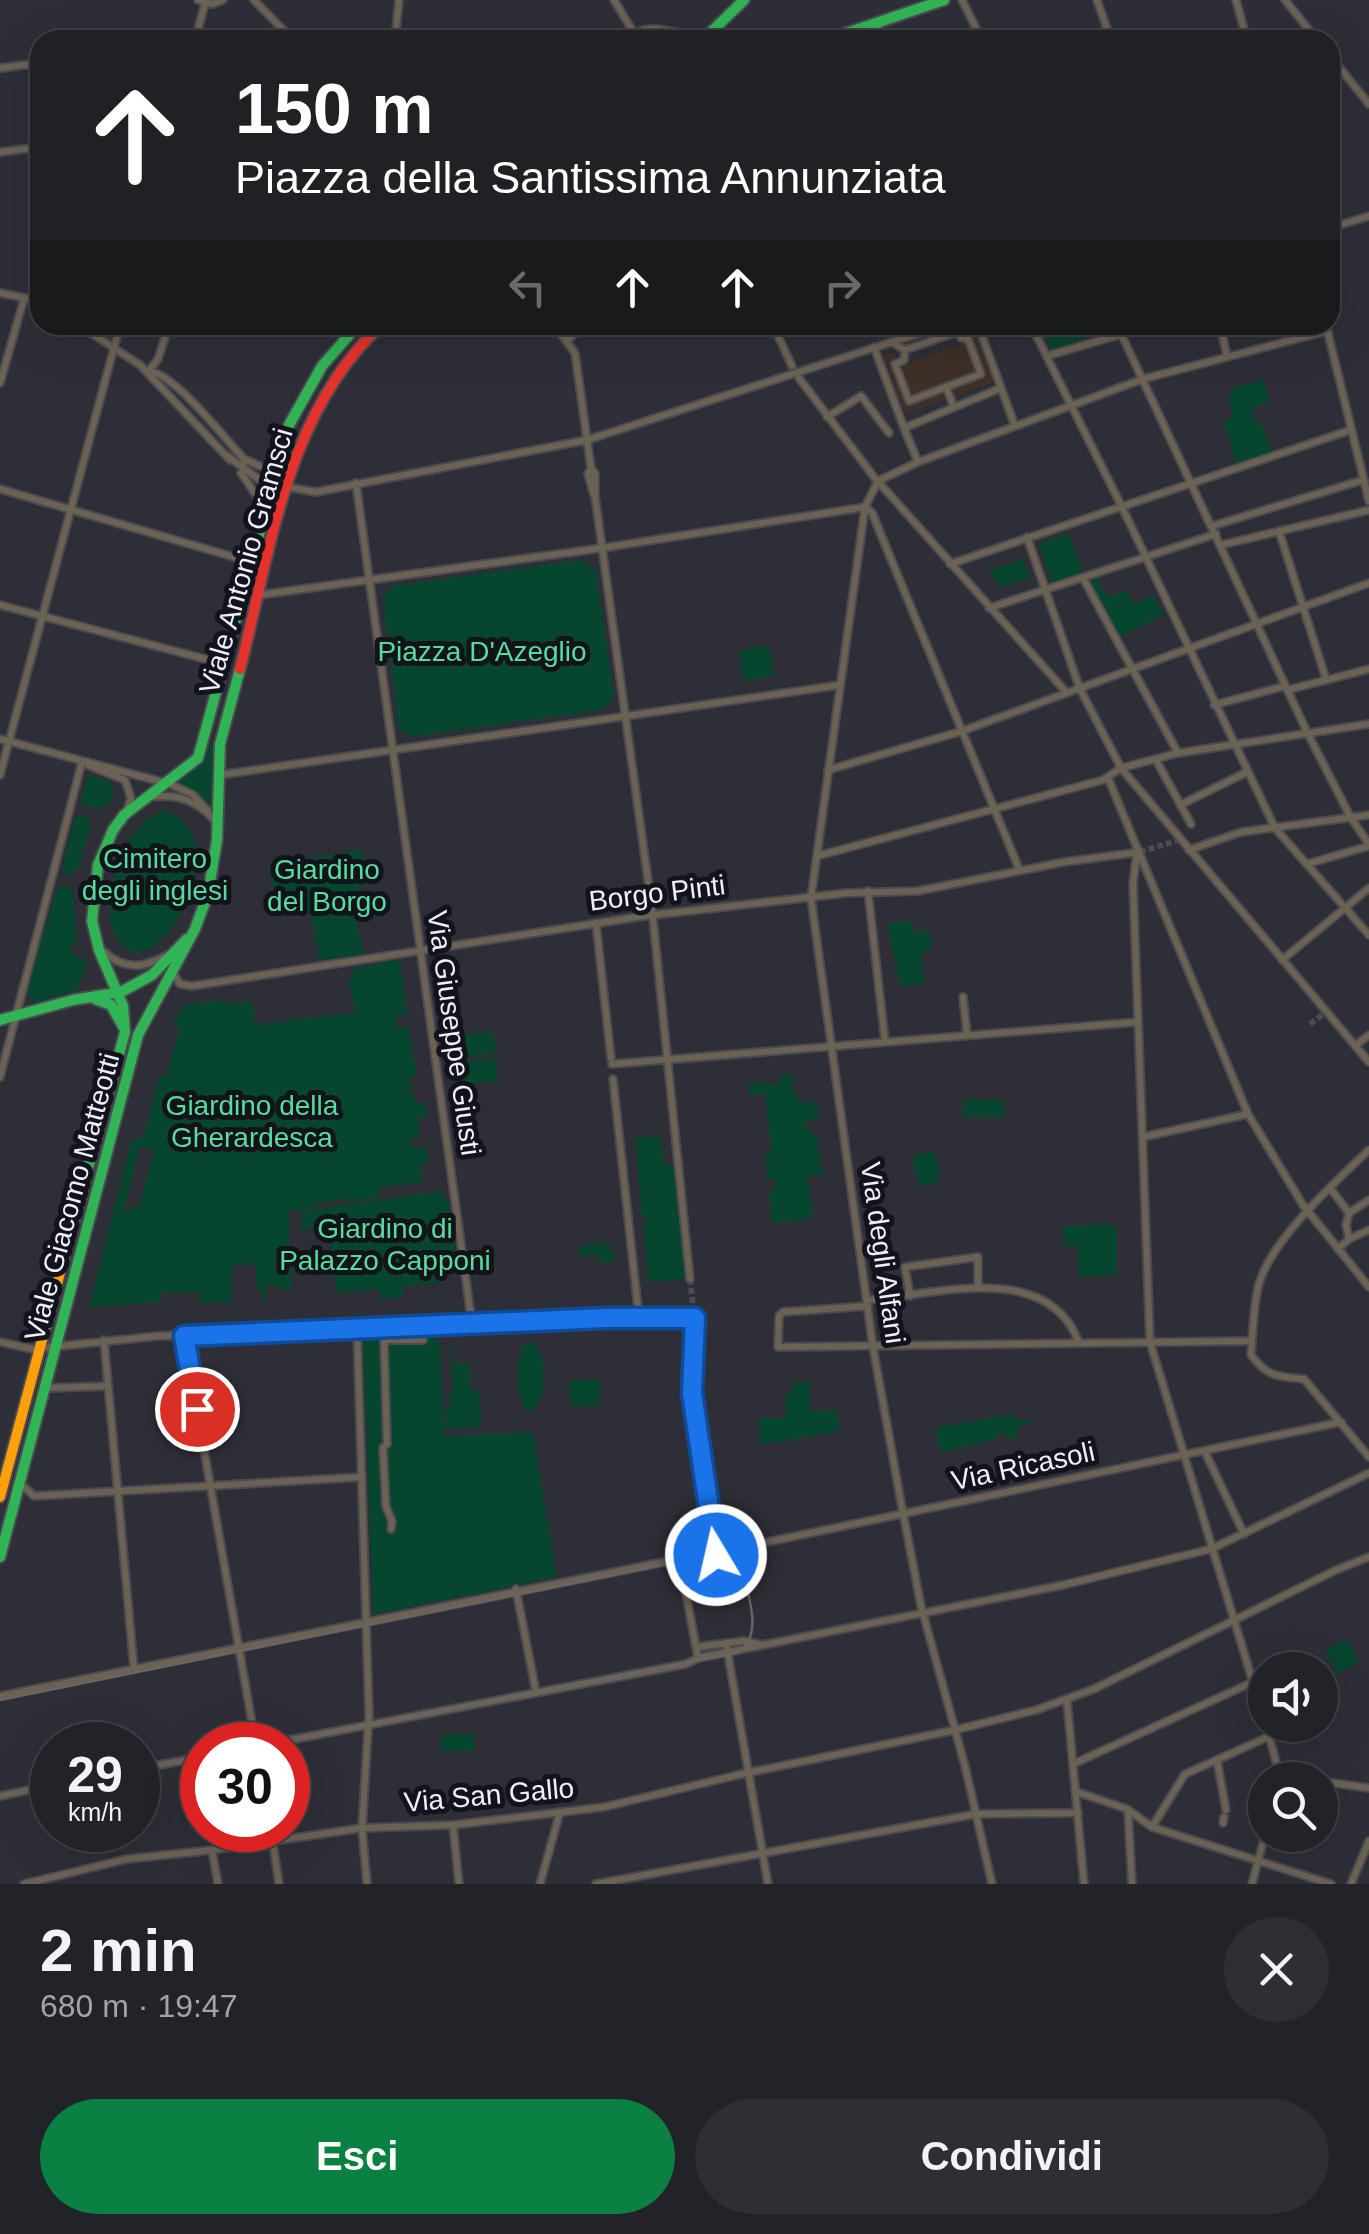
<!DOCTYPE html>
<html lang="it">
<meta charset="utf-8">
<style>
:root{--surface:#222229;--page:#2e2f35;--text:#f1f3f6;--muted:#a2a4a8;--line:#3f3f46;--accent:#0b8043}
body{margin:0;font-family:Arial,sans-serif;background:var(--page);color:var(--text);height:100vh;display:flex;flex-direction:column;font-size:38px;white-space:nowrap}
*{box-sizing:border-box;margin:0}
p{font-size:32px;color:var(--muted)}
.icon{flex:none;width:55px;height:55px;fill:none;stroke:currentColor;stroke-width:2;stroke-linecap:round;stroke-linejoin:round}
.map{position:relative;height:1884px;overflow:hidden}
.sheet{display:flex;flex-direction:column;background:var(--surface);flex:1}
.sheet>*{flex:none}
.hud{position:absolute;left:30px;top:30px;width:1310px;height:305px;border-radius:30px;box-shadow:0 10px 40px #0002,0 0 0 2px var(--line);background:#202124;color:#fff;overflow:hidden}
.buttons{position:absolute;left:1248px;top:1652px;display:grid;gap:20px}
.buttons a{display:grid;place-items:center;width:90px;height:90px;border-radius:50%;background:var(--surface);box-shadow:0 10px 40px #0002,0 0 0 2px var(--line);font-size:50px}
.speed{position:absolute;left:30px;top:1722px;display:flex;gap:20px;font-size:50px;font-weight:700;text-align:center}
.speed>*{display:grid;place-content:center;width:130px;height:130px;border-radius:50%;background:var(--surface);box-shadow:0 10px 40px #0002,0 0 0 2px var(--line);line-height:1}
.speed small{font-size:25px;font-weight:400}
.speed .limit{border:15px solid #d22;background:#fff;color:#111}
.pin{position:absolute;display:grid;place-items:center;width:85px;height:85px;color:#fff;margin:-42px;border:5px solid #fff;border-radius:50%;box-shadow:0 2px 10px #0007}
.me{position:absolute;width:110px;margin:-55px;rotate:351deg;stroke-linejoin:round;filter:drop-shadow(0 0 8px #0008)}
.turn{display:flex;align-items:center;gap:35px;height:210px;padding:0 40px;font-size:45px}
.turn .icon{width:130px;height:130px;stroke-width:2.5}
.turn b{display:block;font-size:70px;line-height:85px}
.lanes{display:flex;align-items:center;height:95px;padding:0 40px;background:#0003;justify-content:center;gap:50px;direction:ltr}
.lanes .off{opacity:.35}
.round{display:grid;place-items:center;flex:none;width:105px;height:105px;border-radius:52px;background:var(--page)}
.overview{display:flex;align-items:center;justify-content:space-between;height:170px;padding:0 40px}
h1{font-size:60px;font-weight:700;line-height:75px}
.button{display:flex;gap:20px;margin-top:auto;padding:20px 40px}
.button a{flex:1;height:115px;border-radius:60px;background:var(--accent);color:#fff;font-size:40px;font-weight:700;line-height:115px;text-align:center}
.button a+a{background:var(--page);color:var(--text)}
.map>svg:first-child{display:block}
</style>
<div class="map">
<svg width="1369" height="1884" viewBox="0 0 1369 1884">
<rect width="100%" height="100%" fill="#2e2e37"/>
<path fill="#3e2f28" d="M975,331L994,382L905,414L884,356L893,352L899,367L966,342L964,335Z"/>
<g fill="#06452e" fill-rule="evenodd">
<path d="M1039,325H1080L1085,341L1052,350Z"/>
<path d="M1264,380L1269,401L1252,410L1257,426L1263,425L1271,453L1236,464L1224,421L1233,417L1228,397L1232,395L1230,388Z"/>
<path d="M1069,534L1083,574L1052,584L1039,544Z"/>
<path d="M1023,559L1030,577L1001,587L988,571Z"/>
<path d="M581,560L596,571L614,697L602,710L410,737L399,728L383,597L392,586Z"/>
<path d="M1099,577L1100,586L1108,597L1127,590L1133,604L1153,595L1164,615L1119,637L1088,582Z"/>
<path d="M769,645L774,676L744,681L739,651Z"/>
<path d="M213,742L210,808L193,791L175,784L196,769Z"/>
<path d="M89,775L112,782L113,799C102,812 94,808 80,803Z"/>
<path d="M163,811C244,827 156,1003 116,937C96,904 125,821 163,811Z"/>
<path d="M80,815L88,818L91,826L77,871L67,875L62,868L75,817Z"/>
<path d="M362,849L368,884L359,886L361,900L352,902L364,954L319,960L311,911L278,917L269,865Z"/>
<path d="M66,885L72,890L77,942L70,944L72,953L88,962L77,990L36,1003L28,997L26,990L57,888Z"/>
<path d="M912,921L914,932L930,930L932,949L921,951L924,984L900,986L887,923Z"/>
<path d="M399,959L408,1015L396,1017L397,1028L408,1027L417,1076L408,1078L413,1091L407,1093L408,1096L414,1095L416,1104L425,1103L427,1116L417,1117L420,1136L410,1139L412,1147L427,1148L429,1163L421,1164L423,1182L379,1188L380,1197L346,1202L345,1198L316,1204V1207L288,1211L290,1261L273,1262L274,1267H291V1289H276L275,1284L267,1285L266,1300L262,1301V1289H257L255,1263L232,1266L231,1303H200L198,1292L162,1293L161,1302L89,1307L132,1139L143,1138L160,1075L166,1076L180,1030L173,1022L185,1005L224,1000L225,1004L252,1002L255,1025L356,1012L348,981H353V969ZM140,1146L154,1150L139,1208L131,1206L128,1213L124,1211Z"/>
<path d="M493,1031L496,1053L454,1058L451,1036Z"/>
<path d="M495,1058L498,1080L456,1085L453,1063Z"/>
<path d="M781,1074H792L794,1095H798L799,1103L817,1101L819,1111L814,1112V1117L820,1116V1120L805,1121V1125L817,1139L821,1170L828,1173L807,1177L814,1218L772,1223L769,1191L776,1190L775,1179L767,1180L765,1154L772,1153L765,1098L770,1095L749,1094L748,1084L781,1083Z"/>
<rect x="963" y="1100" width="41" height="17"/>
<path d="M659,1135L664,1165H674L686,1279L648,1282L643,1223H647V1217H642L635,1138Z"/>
<path d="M930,1152L936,1155L940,1177L937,1183L922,1186C916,1180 911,1163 915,1155Z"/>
<path d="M442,1191L443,1198L448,1197L456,1253L437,1256L440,1283L403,1286V1297L381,1300L379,1289L337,1293L327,1227L302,1230L301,1211Z"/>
<path d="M1108,1224L1117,1227V1275L1079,1277L1078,1246H1065L1062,1227Z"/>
<path d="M607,1243L612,1247L614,1261L600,1263L599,1255L579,1256V1246Z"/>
<path d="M433,1329L435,1340L440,1342L445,1436L533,1432L557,1577L373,1614L363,1331Z"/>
<path d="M532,1341C548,1354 549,1400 530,1412L525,1410C516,1391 517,1366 522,1347Z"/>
<path d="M450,1348H453L454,1363H469L470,1390H479L481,1427L446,1429L445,1410H449V1394L453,1393Z"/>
<path d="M600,1379L599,1406H570V1381Z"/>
<path d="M810,1382V1412L836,1409L840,1431L762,1445L757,1419L786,1418V1393H792V1383Z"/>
<path d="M1012,1414L1016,1420L1029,1419L1031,1423L1017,1427L1019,1435L1008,1440L1004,1431L994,1439L940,1452L936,1427Z"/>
<path d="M1347,1639L1345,1648L1348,1641L1359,1662L1338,1674L1331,1663L1338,1659L1331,1662L1325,1650Z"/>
<path d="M474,1733L475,1750L441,1752L440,1736Z"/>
</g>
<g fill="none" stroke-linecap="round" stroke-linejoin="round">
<g stroke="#4b4b54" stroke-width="6" stroke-dasharray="6 3" stroke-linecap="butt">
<path d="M1140,852L1179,840"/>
<path d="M1310,1024L1326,1012"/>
<path d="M690,1279L694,1313"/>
</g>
<defs>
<g id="street">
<path d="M198,0L212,4L223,0"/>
<path d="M254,0L293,40"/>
<path d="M614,0L638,40"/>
<path d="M962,0L982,40"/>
<path d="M1097,0L1111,40"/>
<path d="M1236,0L1247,40"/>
<path d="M1285,0L1317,40"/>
<path d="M877,23L885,40"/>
<path d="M195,40L205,4"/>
<path d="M395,40L399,0"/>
<path d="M624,40C646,23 662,29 686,35C694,37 701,32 709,32"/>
<path d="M652,40H656"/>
<path d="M1330,56L1369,104"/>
<path d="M0,68L40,63"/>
<path d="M0,152L40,147"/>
<path d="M1330,228L1369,216"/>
<path d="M0,293L40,301"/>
<path d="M79,325L140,365L230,460"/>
<path d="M554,325L575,353L591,468L595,473V496L652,909L690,1279"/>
<path d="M773,325L792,366"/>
<path d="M978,325L1015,426"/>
<path d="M1031,325L1121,505L1275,828L1369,935"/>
<path d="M1117,325L1308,734L1351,818L1369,844"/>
<path d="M1220,325L1227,356"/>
<path d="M1326,325L1369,501"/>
<path d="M567,341L583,325"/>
<path d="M891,342L905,350L977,325"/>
<path d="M874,347L904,428L1001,388"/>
<path d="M905,350L904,360L895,364L909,401L946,387"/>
<path d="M1047,356L1153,325"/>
<path d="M148,372L158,359L169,325"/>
<path d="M150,372C173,372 226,440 244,459L243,470"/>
<path d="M799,378L874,477L1067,693"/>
<path d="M0,383L24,299"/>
<path d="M954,407L946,387L981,374L968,339L961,338L959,332"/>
<path d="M827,417L861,396L889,433"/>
<path d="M904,428L918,462"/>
<path d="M227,456L264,483L316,492L587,440L945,325"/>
<path d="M244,459L260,466"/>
<path d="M591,469L588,474L594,495"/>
<path d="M241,473L265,508"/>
<path d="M356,483L472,1324"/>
<path d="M0,489L251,562"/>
<path d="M1212,526L1363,480"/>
<path d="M1279,531L1326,679"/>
<path d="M1027,537L1080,689L1121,768L1369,1062"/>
<path d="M1221,545L1369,510"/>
<path d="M950,564L1351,430"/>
<path d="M1083,578L1178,753"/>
<path d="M259,595L602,548L865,507L811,898L873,1347L900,1497L921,1606L965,1766L992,1884"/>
<path d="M0,605L224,664"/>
<path d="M989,608L1216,534"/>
<path d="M1287,690L1369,669"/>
<path d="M1214,705L1285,686"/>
<path d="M0,739L170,784L192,794L208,811"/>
<path d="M1156,760L1191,824"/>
<path d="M88,765L125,780L131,798L127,811"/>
<path d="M828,770L962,731L1369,583"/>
<path d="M0,775L120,325"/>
<path d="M220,775L840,685"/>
<path d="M1108,778L1248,1114L1303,1205L1369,1287"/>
<path d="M150,797C178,793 200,801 217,824"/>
<path d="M1180,805L1247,772"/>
<path d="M1189,850L1241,832L1369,815"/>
<path d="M1137,853L1133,883L1150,1342L1265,1722"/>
<path d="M817,856L1103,780L1121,768L1178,753L1369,724"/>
<path d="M1307,864L1369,846"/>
<path d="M1020,871L872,513L865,507L878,481L918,462L1143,379L1327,331"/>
<path d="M868,891L885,1041"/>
<path d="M596,923L611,1058"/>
<path d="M103,951C125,971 143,968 168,955"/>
<path d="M1282,960L1369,888"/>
<path d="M173,973L180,984L192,986L644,916L847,893L918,891L1064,862L1140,852"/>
<path d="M963,997L967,1034"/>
<path d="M1355,1046L1369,1035"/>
<path d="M612,1064L1138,1022"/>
<path d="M0,1077L82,762"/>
<path d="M613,1079L639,1318"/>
<path d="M1143,1137L1248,1114"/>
<path d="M1369,1150C1336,1181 1271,1240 1259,1284C1253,1307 1253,1332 1251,1355C1269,1378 1277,1376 1304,1379L1369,1457"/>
<path d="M1330,1188L1349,1213L1346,1225L1349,1239L1338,1249"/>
<path d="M1349,1213L1369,1200"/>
<path d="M1349,1239L1369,1230"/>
<path d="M910,1296L905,1267L978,1257V1288"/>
<path d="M867,1300C933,1295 1049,1259 1079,1343"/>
<path d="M868,1306L783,1312L779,1316L778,1347L1252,1341"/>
<path d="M357,1329L369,1714L362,1828L367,1884"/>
<path d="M184,1336L256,1745"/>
<path d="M104,1340L134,1669"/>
<path d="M0,1342L32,1349L158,1336L605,1317L695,1318"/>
<path d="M46,1388L108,1386"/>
<path d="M1205,1452L1244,1534"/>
<path d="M20,1483L34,1496L362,1477"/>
<path d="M391,1529L392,1521L386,1507L383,1448L387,1444L384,1340H423"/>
<path d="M715,1553L1341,1422"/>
<path d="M682,1572L708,1567L715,1558L692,1393L694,1313"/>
<path d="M516,1589L536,1692"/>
<path d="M726,1643L768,1884"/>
<path d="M696,1647L744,1641L762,1645"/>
<path d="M0,1696L664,1562L674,1564L682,1572L698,1658"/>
<path d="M1067,1701L1084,1884"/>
<path d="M1266,1725L1281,1780"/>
<path d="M264,1745L686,1664L698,1658L1063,1585L1211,1549L1369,1473"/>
<path d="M1217,1760L1226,1810"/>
<path d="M1073,1764L1253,1682"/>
<path d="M138,1769L202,1757"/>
<path d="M1282,1775L1314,1780"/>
<path d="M1320,1781L1369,1788"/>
<path d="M1077,1792L1127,1809L1152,1827L1331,1884"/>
<path d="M0,1796L52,1785"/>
<path d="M1128,1811L1132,1884"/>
<path d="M1223,1823L1224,1817"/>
<path d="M453,1825L459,1884"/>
<path d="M1152,1827L1185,1774L1268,1737"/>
<path d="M271,1830L279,1884"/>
<path d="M212,1850L218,1884"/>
<path d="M24,1884L127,1859L212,1850L362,1828L453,1825L604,1807L742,1774L955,1730L1036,1710L1094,1689L1336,1570L1369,1557"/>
<path d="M540,1884L560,1812"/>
<path d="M596,1884L976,1814L1078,1813"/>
<path d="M1252,1884L1265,1835"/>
<path d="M1351,1884L1369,1841"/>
</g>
<g id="fast">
<path d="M703,40L744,0"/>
<path d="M826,40L944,0"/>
<path d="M95,999L111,1005L124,1028"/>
<path d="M0,1020L73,1000L121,992L152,975L187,939"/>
<path d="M85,1179L125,1032L123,1006L99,950L92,921L98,865L113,830L124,815L198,758L289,425L322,366L358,325"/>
<path d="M0,1557L138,1035L195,929L208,894L217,840L220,744L240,669"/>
</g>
<path id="slow" d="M0,1497L85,1179"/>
<path id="jam" d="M240,669C271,549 286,413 381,325"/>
</defs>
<use href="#street" stroke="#4a4a51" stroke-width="10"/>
<use href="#fast" stroke="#4a4a51" stroke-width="14"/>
<use href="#slow" stroke="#4a4a51" stroke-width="14"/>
<use href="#jam" stroke="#4a4a51" stroke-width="14"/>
<use href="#street" stroke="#6c6254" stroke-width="6"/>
<use href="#fast" stroke="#30b455" stroke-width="10"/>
<use href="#slow" stroke="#ff9f0a" stroke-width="10"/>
<use href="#jam" stroke="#e5322d" stroke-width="10"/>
<g stroke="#6a6563" stroke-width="2.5">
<path d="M0,1700L711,1555H728L740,1564C747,1590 766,1638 736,1653L264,1745"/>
<path d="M138,1769L202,1757"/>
<path d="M0,1796L52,1786"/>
</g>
</g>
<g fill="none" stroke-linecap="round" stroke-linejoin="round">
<defs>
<path id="route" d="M197,1409L184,1336L605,1318H695L692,1393L716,1555"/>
</defs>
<use href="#route" stroke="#114b97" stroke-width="25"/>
<use href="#route" stroke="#1a73e8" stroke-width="18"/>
</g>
<g text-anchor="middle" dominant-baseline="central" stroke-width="10" stroke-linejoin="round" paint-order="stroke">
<g font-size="28" fill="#eeeffa" stroke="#13141b">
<text transform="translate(246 561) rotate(-74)">Viale Antonio Gramsci</text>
<text transform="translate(657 893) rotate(-7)">Borgo Pinti</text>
<text transform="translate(454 1033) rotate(82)">Via Giuseppe Giusti</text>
<text transform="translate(72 1197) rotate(-75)">Viale Giacomo Matteotti</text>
<text transform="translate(883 1253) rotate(82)">Via degli Alfani</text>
<text transform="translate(1023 1466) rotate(-12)">Via Ricasoli</text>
<text transform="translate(489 1795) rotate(-5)">Via San Gallo</text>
</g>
<g font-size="28" fill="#57dc9e" stroke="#13141b">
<text x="482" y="651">Piazza D'Azeglio</text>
<text x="155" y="858">Cimitero<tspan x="155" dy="32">degli inglesi</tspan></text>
<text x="327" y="869">Giardino<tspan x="327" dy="32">del Borgo</tspan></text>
<text x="252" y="1105">Giardino della<tspan x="252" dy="32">Gherardesca</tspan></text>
<text x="385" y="1228">Giardino di<tspan x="385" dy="32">Palazzo Capponi</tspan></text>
</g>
</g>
</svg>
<div class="buttons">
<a><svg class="icon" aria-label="sound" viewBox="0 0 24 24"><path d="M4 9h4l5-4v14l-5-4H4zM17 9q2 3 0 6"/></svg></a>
<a><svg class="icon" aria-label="search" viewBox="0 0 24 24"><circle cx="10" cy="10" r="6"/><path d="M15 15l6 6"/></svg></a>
</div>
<div class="speed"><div>29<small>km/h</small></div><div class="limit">30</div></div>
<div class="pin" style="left:197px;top:1409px;background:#d93025"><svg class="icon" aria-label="arrive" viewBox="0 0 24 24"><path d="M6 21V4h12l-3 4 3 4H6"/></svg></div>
<svg class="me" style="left:716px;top:1555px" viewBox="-20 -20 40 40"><circle r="17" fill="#1a73e8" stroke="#fff" stroke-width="3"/><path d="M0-11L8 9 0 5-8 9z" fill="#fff"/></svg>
<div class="hud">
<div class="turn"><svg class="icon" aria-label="ahead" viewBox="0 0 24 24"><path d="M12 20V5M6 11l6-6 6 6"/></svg><div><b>150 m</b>Piazza della Santissima Annunziata</div></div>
<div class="lanes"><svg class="icon off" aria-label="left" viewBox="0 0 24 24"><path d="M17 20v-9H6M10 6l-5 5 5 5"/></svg><svg class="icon" aria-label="ahead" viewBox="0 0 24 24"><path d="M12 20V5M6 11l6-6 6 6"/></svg><svg class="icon" aria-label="ahead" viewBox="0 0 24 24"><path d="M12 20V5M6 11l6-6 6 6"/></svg><svg class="icon off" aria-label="right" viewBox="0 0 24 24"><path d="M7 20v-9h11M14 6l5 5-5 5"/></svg></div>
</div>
</div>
<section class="sheet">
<div class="overview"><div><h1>2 min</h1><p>680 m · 19:47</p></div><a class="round"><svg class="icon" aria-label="close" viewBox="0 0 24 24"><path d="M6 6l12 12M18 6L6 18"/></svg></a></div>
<div class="button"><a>Esci</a><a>Condividi</a></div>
</section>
